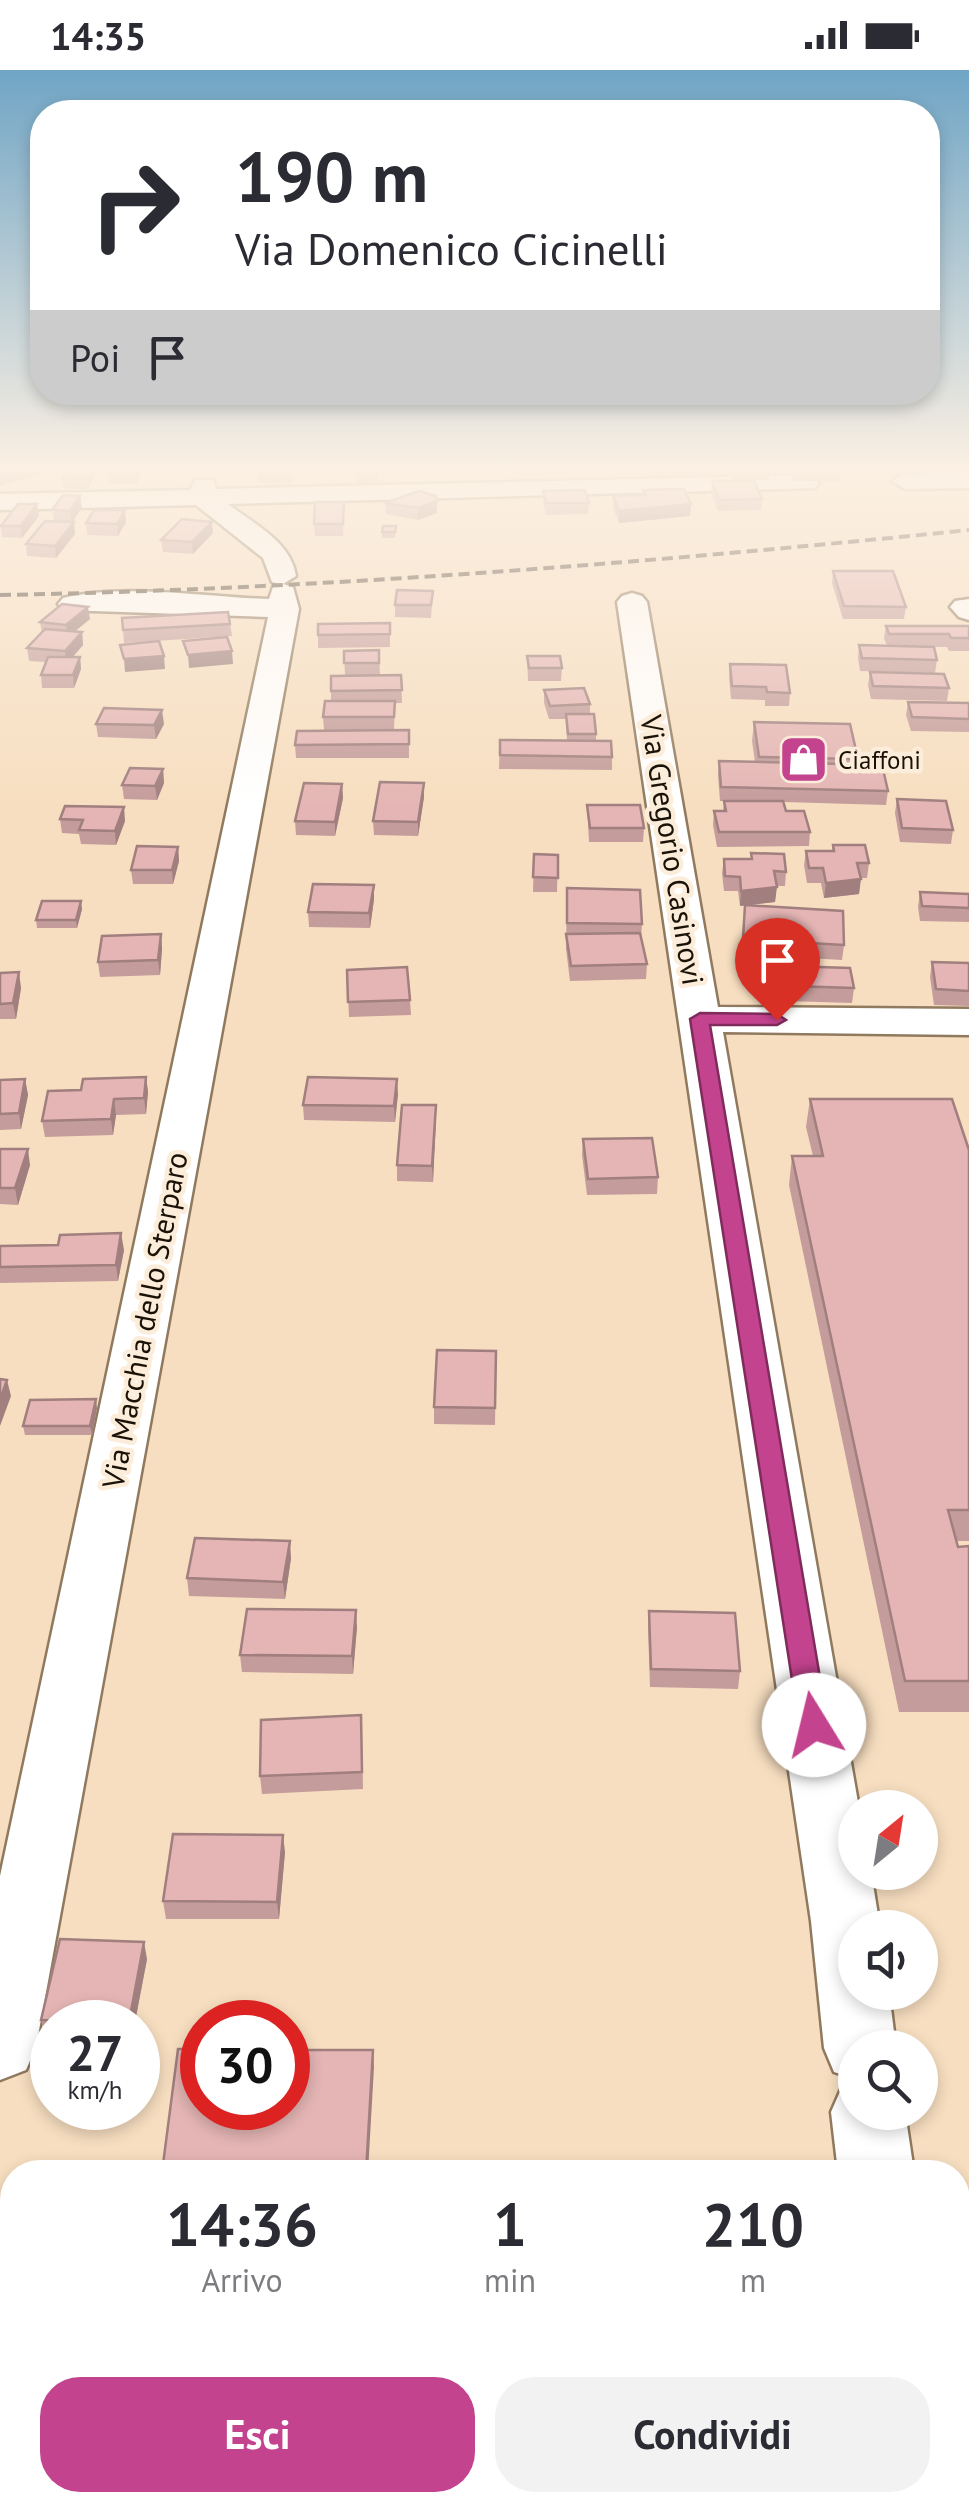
<!DOCTYPE html>
<html lang="it">
<style>
:root{--surface:#fff;--page:#f2f2f3;--text:#2b2b33;--muted:#7c7c81;--accent:#c3438e}
body{margin:0;font-family:"PT Sans",sans-serif;background:var(--page);color:var(--text);height:100vh;display:flex;flex-direction:column;font-size:38px;white-space:nowrap}
*{box-sizing:border-box;margin:0}
p{font-size:32px;color:var(--muted)}
.icon{flex:none;width:55px;height:55px;fill:none;stroke:currentColor;stroke-width:2;stroke-linecap:round;stroke-linejoin:round}
.map{position:relative;flex:1;overflow:hidden}
.drawer{position:absolute;left:0px;top:2090px;width:970px;height:352px;display:flex;flex-direction:column;background:var(--surface);border-radius:40px 40px 0 0;box-shadow:0 5px 15px #0003}
.drawer>*{flex:none}
.guide{position:absolute;left:30px;top:30px;width:910px;height:305px;border-radius:40px;box-shadow:0 5px 15px #0003;background:#fff;color:var(--text);overflow:hidden}
.needle{width:65px;rotate:30deg}
.controls{position:absolute;left:838px;top:1720px;display:grid;gap:20px}
.controls a{display:grid;place-items:center;width:100px;height:100px;border-radius:50%;background:var(--surface);box-shadow:0 5px 15px #0003;font-size:50px}
.speed{position:absolute;left:30px;top:1930px;display:flex;gap:20px;font-size:50px;font-weight:700;text-align:center}
.speed>*{display:grid;place-content:center;width:130px;height:130px;border-radius:50%;background:var(--surface);box-shadow:0 5px 15px #0003;line-height:1}
.speed small{font-size:25px;font-weight:400}
.speed .limit{border:15px solid #d22;background:#fff;color:#111}
.pin{position:absolute;display:grid;place-items:center;width:85px;height:85px;color:#fff;margin:-102px -42px;border-radius:50% 50% 50% 0;rotate:-45deg;box-shadow:0 0 10px #0007}
.pin .icon{rotate:45deg}
.me{position:absolute;width:110px;margin:-55px;rotate:351deg;stroke-linejoin:round;filter:drop-shadow(0 0 8px #0008)}
.turn{display:flex;align-items:center;gap:35px;height:210px;padding:0 40px;font-size:45px}
.turn .icon{width:130px;height:130px;stroke-width:2.5}
.turn b{display:block;font-size:70px;line-height:85px}
.then{display:flex;align-items:center;height:95px;padding:0 40px;background:#0003;gap:20px;font-size:38px}
.eta{display:flex;justify-content:space-evenly;align-items:center;height:170px;text-align:center}
.eta b{font-size:60px;font-weight:800;line-height:70px}
.button{display:flex;gap:20px;margin-top:auto;padding:20px 40px}
.button a{flex:1;height:115px;border-radius:40px;background:var(--accent);color:#fff;font-size:40px;font-weight:800;line-height:115px;text-align:center}
.button a+a{background:var(--page);color:var(--text)}
.status{display:flex;justify-content:space-between;align-items:center;height:70px;padding:0 50px;background:var(--surface);direction:ltr}
.status svg{height:28px;fill:currentColor}
.map>svg:first-child{display:block}
</style>
<div class="status"><b>14:35</b><svg viewBox="0 0 49 12"><path d="M0 12V9h3v3zM5 12V6h3v6zM10 12V3h3v9zM15 12V0h3v12zM26 1h20v11H26zM47 4h2v5h-2z"/></svg></div>
<div class="map">
<svg width="969" height="2442" viewBox="0 0 969 2442">
<rect width="100%" height="100%" fill="#f7dec0"/>
<g fill="none" stroke-linecap="round" stroke-linejoin="round">
<defs>
<g id="minor">
<path d="M969,402V418L905,419L892,411L905,403Z"/>
<path d="M806,405L815,408L819,413L815,418L228,434C254,454 291,472 296,506L283,514L293,517L299,539L36,1977L26,2000L0,2010V1806L268,547L63,540L58,534L63,528C122,513 207,527 269,529L273,517L282,515L272,512L263,488L196,435L0,440V424L190,420L195,410H213L216,419Z"/>
<path d="M632,523L642,526L647,532L718,937L969,939V965L723,962L859,1738H855V1802H871L879,1851L880,1858H855V1922H889L896,1978H855V2009L834,2002L824,1978L811,1851L617,532L622,526Z"/>
<path d="M969,529V550L959,547L950,537L955,531Z"/>
<path d="M855,2012V2042H905L914,2102H838L831,2042L842,2017Z"/>
<path d="M958,2426L960,2442H874L873,2430H958Z"/>
</g>
</defs>
<use href="#minor" stroke="#907a5f" stroke-width="5"/>
<use href="#minor" fill="#fff" fill-rule="evenodd"/>
<path stroke="#473c2d" stroke-width="4" stroke-dasharray="11 6" stroke-linecap="butt" d="M0,525C324,519 646,493 969,460"/>
</g>
<g fill="#c49c9b">
<path d="M142,396L137,414H108L107,403Z"/>
<path d="M293,396V413H258V402Z"/>
<path d="M356,396H377L378,413L356,414Z"/>
<path d="M540,396H582V403L541,404Z"/>
<path d="M648,396H710L709,405L651,406Z"/>
<path d="M728,396H769V410H733Z"/>
<path d="M787,396H839L842,400L840,411H792Z"/>
<path d="M95,405L88,419H64L62,408Z"/>
<path d="M712,411L762,429L761,440L718,441L711,423Z"/>
<path d="M643,420L691,434L690,446L619,453L613,438V426L643,425Z"/>
<path d="M543,421L589,433L588,444L546,445L543,432Z"/>
<path d="M385,433L437,443L418,450L386,444Z"/>
<path d="M82,437L72,452H74L75,464L56,488L27,486L26,474L54,451L52,440Z"/>
<path d="M125,440L126,452L118,466L87,465L86,453Z"/>
<path d="M344,443L343,466H315L314,454Z"/>
<path d="M39,446L22,468L2,467L1,456Z"/>
<path d="M396,456L395,468H382V462Z"/>
<path d="M213,463L193,484L163,482L161,470Z"/>
<path d="M833,501L906,537L904,549H843L832,513Z"/>
<path d="M433,521L431,548L395,547V535Z"/>
<path d="M122,548L230,554L232,566L124,573Z"/>
<path d="M90,549L75,561L82,562L83,575L73,587H80L81,599L74,618H42L41,605L46,592L29,591L27,578L42,563L40,552Z"/>
<path d="M390,553V577L318,578V565Z"/>
<path d="M886,556H969V581H949L947,577H934L937,590L935,603L860,601L858,588L859,575L887,576L884,568Z"/>
<path d="M379,580L380,606H345L344,581Z"/>
<path d="M527,586L562,598L561,611H528Z"/>
<path d="M730,594L790,623L789,636H765V630L731,629L729,607Z"/>
<path d="M870,602L949,618L947,631L871,629L868,615Z"/>
<path d="M401,605L402,633H395L394,660H324L323,647L331,631V621Z"/>
<path d="M544,620L590,634V644L596,664V671L612,687V700L499,699L500,670H567L566,649H549L544,633Z"/>
<path d="M908,632L969,633V662L911,661L906,645Z"/>
<path d="M754,652L858,689V695L888,721L886,735L784,732L786,741L810,762L809,776L717,777L713,755L714,741H723L724,731H737H720L718,705L719,691L755,692L752,671Z"/>
<path d="M96,654H164L156,669L98,667Z"/>
<path d="M409,660V688H296L295,675Z"/>
<path d="M163,699L164,713L157,730L124,729L122,715Z"/>
<path d="M342,714L343,728L335,766L296,765L295,751Z"/>
<path d="M424,727L418,766L374,765L373,751Z"/>
<path d="M897,729L953,760L951,774L900,772L895,743Z"/>
<path d="M587,735L644,758L643,772H589Z"/>
<path d="M60,749L125,751L116,775L81,774L79,764L62,763Z"/>
<path d="M833,775L869,793L867,808H860L859,824L824,828L821,813H807L804,795L806,781H832Z"/>
<path d="M178,777L179,791L173,814H133L131,800Z"/>
<path d="M751,783L786,802L785,816H776L775,832L750,835L844,875L842,890L742,884L745,835L740,836L738,821H724L722,803L724,789H751Z"/>
<path d="M534,784L558,785L557,822H533Z"/>
<path d="M567,818L642,854L641,867L647,894L646,909L570,911L566,879Z"/>
<path d="M920,822L969,824V852L920,851L918,837Z"/>
<path d="M374,829L370,858L309,857L308,842Z"/>
<path d="M82,839L77,858H37L36,850Z"/>
<path d="M161,864L162,879L160,905L100,907L98,892Z"/>
<path d="M932,892L969,893V936L934,935L930,907Z"/>
<path d="M756,895L854,918L852,933L757,930L755,911Z"/>
<path d="M347,900L410,930L411,945L349,947Z"/>
<path d="M0,903L21,918L16,949H0Z"/>
<path d="M146,1007L148,1022L146,1044L116,1045L113,1065L45,1067L42,1051L81,1020Z"/>
<path d="M25,1009L28,1025L21,1059L0,1060V1010Z"/>
<path d="M398,1024L395,1052L304,1050L303,1035Z"/>
<path d="M810,1029L969,1080V1471H956L958,1477L969,1476V1642H899L789,1115L792,1086H813L806,1057Z"/>
<path d="M436,1035L433,1112L397,1111V1095Z"/>
<path d="M583,1069L658,1107L657,1124L587,1125L582,1085Z"/>
<path d="M0,1079L30,1095L18,1135L0,1134Z"/>
<path d="M0,1176L124,1180L118,1211L0,1213Z"/>
<path d="M496,1281L495,1355L434,1354V1337Z"/>
<path d="M97,1338L92,1365H25L23,1356Z"/>
<path d="M291,1488L285,1529L189,1526L187,1508Z"/>
<path d="M649,1541L740,1601L738,1619L650,1617L648,1558Z"/>
<path d="M357,1557L353,1604L242,1602L240,1585Z"/>
<path d="M362,1662L363,1719L262,1724L260,1706Z"/>
<path d="M285,1782L279,1849H166L163,1831Z"/>
<path d="M147,1889L135,1952H52V1967H46L41,1950Z"/>
</g>
<g fill="#a07f7e">
<path d="M29,396H40L41,404L0,416V405Z"/>
<path d="M92,396L95,405L88,419L87,408Z"/>
<path d="M138,396H142L137,414L136,402Z"/>
<path d="M80,426L82,437L72,453L70,441Z"/>
<path d="M437,431V443L418,450V438Z"/>
<path d="M37,434L39,446L22,468L21,456Z"/>
<path d="M691,434L690,446L619,453V441Z"/>
<path d="M125,440L126,452L118,466L117,454Z"/>
<path d="M74,452L75,464L56,488L55,476Z"/>
<path d="M212,452L213,463L193,484L192,472Z"/>
<path d="M88,537L90,549L68,567L66,555Z"/>
<path d="M82,562L83,575L66,594L65,581Z"/>
<path d="M232,581L233,594L189,598L188,585Z"/>
<path d="M164,586L165,599L125,602L124,589Z"/>
<path d="M80,587L81,599L74,618L73,605Z"/>
<path d="M162,640L164,654L156,669L154,655Z"/>
<path d="M163,699L164,713L157,730L155,716Z"/>
<path d="M424,713V727L418,766V752Z"/>
<path d="M342,714L343,728L335,766V752Z"/>
<path d="M124,737L125,751L116,775L115,761Z"/>
<path d="M178,777L179,791L173,814L172,800Z"/>
<path d="M861,809L859,824L824,828L826,813Z"/>
<path d="M374,815V829L370,858L369,843Z"/>
<path d="M777,817L775,832L740,836L741,821Z"/>
<path d="M81,831L82,839L77,858L76,850Z"/>
<path d="M161,864L162,879L160,905L158,890Z"/>
<path d="M19,902L21,918L16,949L13,933Z"/>
<path d="M146,1007L148,1022L146,1044L144,1028Z"/>
<path d="M25,1009L28,1025L21,1059L19,1043Z"/>
<path d="M397,1009L398,1024L395,1052L394,1036Z"/>
<path d="M114,1029L116,1045L113,1065L111,1049Z"/>
<path d="M436,1035V1051L433,1112L432,1096Z"/>
<path d="M28,1079L30,1095L18,1135L15,1118Z"/>
<path d="M121,1163L124,1180L118,1211L116,1195Z"/>
<path d="M7,1310L11,1326L0,1356V1330Z"/>
<path d="M96,1329L97,1338L92,1365L90,1356Z"/>
<path d="M290,1471L291,1488L285,1529L283,1512Z"/>
<path d="M356,1540L357,1557L353,1604L352,1586Z"/>
<path d="M283,1765L285,1782L279,1849L277,1832Z"/>
<path d="M144,1872L147,1889L135,1952H129Z"/>
<path d="M373,1980L374,1997L368,2102H366Z"/>
</g>
<g fill="#e4b5b4" stroke="#a07f7e" stroke-width="2.5">
<path d="M0,396H29L0,405Z"/>
<path d="M68,396H92L87,408H62Z"/>
<path d="M109,396H138L136,402L107,403Z"/>
<path d="M258,396H292V401L258,402Z"/>
<rect x="356" y="396" width="21" height="6"/>
<path d="M732,396H769L770,399H734Z"/>
<path d="M792,396H839L842,400H793Z"/>
<path d="M712,411H754L762,429L719,430Z"/>
<path d="M684,419L691,434L619,441L613,426L646,425L643,420Z"/>
<path d="M585,420L589,433H546L543,421Z"/>
<path d="M419,421L436,426L437,431L418,438L385,433Z"/>
<path d="M63,425L80,426L70,441L52,440Z"/>
<path d="M315,432H344L343,454H314Z"/>
<path d="M18,434H37L21,456H1Z"/>
<path d="M94,440H125L117,454L86,453Z"/>
<path d="M182,449L212,452L192,472L161,470Z"/>
<path d="M45,451L74,452L55,476L26,474Z"/>
<path d="M383,456H396L395,462H382Z"/>
<path d="M833,501H893L906,537L844,536Z"/>
<path d="M397,520L433,521L431,535H395Z"/>
<path d="M62,534L88,537L66,555L40,552Z"/>
<path d="M228,542L230,554L123,560L122,548Z"/>
<path d="M390,553V564L318,565V554Z"/>
<path d="M886,556H969V568H951L949,564H889Z"/>
<path d="M45,559L82,562L65,581L27,578Z"/>
<path d="M227,567L232,581L188,585L183,571Z"/>
<path d="M159,571L164,586L124,589L120,575Z"/>
<path d="M859,575L934,577L937,590L862,588Z"/>
<path d="M379,580V593H344V581Z"/>
<path d="M527,586H560L562,598H529Z"/>
<path d="M48,587H80L73,605H41Z"/>
<path d="M730,594L786,595L790,623L767,622L766,617L732,616Z"/>
<path d="M870,602L944,604L949,618L873,616Z"/>
<path d="M401,605L402,620L331,621V606Z"/>
<path d="M584,618L590,634L550,636L544,620Z"/>
<path d="M325,631H395L394,647H323Z"/>
<path d="M908,632L969,633V649L912,647Z"/>
<path d="M104,638L162,640L154,655L96,654Z"/>
<path d="M566,644H594L596,664H568Z"/>
<path d="M754,652L850,654L858,689L759,687Z"/>
<path d="M409,660V674L295,675L297,661Z"/>
<path d="M500,670L611,671L612,687L500,685Z"/>
<path d="M719,691L882,695L888,721L721,717Z"/>
<path d="M130,698L163,699L155,716L122,715Z"/>
<path d="M380,712L424,713L418,752L373,751Z"/>
<path d="M304,713L342,714L335,752L295,751Z"/>
<path d="M897,729L946,731L953,760L902,758Z"/>
<path d="M724,731H783L786,741H804L810,762H719L714,741H726Z"/>
<path d="M587,735H640L644,758H590Z"/>
<path d="M65,736L124,737L115,761L79,760L83,750L60,749Z"/>
<path d="M833,775H865L869,793H857L861,809L826,813L823,798H809L806,781H834Z"/>
<path d="M137,776L178,777L172,800H131Z"/>
<path d="M751,783L784,784L786,802L774,801L777,817L741,821L740,807L725,806L724,789H752Z"/>
<path d="M534,784L558,785V808L533,807Z"/>
<path d="M313,814L374,815L369,843L308,842Z"/>
<path d="M567,818L640,820L642,854L567,853Z"/>
<path d="M920,822L969,824V838L922,836Z"/>
<path d="M42,831H81L76,850H36Z"/>
<path d="M745,835L843,841L844,875L743,869Z"/>
<path d="M640,863L647,894L571,896L566,864Z"/>
<path d="M161,864L158,890L98,892L102,866Z"/>
<path d="M932,892L969,893V921L936,919Z"/>
<path d="M756,895L850,898L854,918L758,915Z"/>
<path d="M407,897L410,930L348,932L347,900Z"/>
<path d="M19,902L13,933L0,934V903Z"/>
<path d="M146,1007L144,1028L114,1029L111,1049L42,1051L48,1021L81,1020L83,1009Z"/>
<path d="M308,1007L397,1009L394,1036L303,1035Z"/>
<path d="M25,1009L19,1043L0,1044V1010Z"/>
<path d="M810,1029H952L969,1080V1440H948L958,1477L969,1476V1611H905L792,1086H823Z"/>
<path d="M402,1035H436L432,1096L397,1095Z"/>
<path d="M652,1068L658,1107L588,1109L583,1069Z"/>
<path d="M0,1079H28L15,1118H0Z"/>
<path d="M121,1163L116,1195L0,1197V1176L58,1175L60,1165Z"/>
<path d="M437,1280L496,1281L495,1338L434,1337Z"/>
<path d="M0,1309L7,1310L0,1330Z"/>
<path d="M96,1329L90,1356H23L30,1330Z"/>
<path d="M195,1468L290,1471L283,1512L187,1508Z"/>
<path d="M247,1539L356,1540L352,1586L240,1585Z"/>
<path d="M649,1541L735,1543L740,1601L651,1599Z"/>
<path d="M361,1645L362,1702L260,1706L261,1650Z"/>
<path d="M173,1764L283,1765L277,1832L163,1831Z"/>
<path d="M60,1869L144,1872L129,1952L41,1950Z"/>
<path d="M178,1979H202V2038H288V1980H373L366,2102H162Z"/>
<rect x="463" y="2098" width="84" height="4"/>
<path d="M110,2430H306L305,2442H109Z"/>
</g>
<linearGradient id="sky" x2="0" y2="1"><stop stop-color="#70a5c5"/><stop offset="0.54" stop-color="#fbf0e3"/><stop offset="1" stop-color="#fbf0e3" stop-opacity="0"/></linearGradient>
<rect width="969" height="737" fill="url(#sky)"/>
<path fill="#c3438e" stroke="#7f2c5c" stroke-width="2.5" d="M700,943L777,944L786,950L777,955H710L828,1655L824,1663L814,1666L803,1663L799,1655L690,949Z"/>
<defs>
<symbol id="shop-square" viewBox="-11 -11 22 22"><rect x="-9" y="-9" width="18" height="18" rx="4" fill="#c3438e" stroke="#fceddb"/><path d="M-5-2.5h2.3a2.7 3.5 0 0 1 5.4 0H5L5.5 6h-11ZM-1.5-2.5h3a1.5 2.3 0 0 0-3 0Z" fill="#fff"/></symbol>
</defs>
<g fill-rule="evenodd">
<use href="#shop-square" x="776" y="662" width="55" height="55"/>
</g>
<g text-anchor="middle" dominant-baseline="central" stroke-width="9" stroke-linejoin="round" paint-order="stroke">
<g font-size="25" fill="#1a1207" stroke="#fceddb" text-anchor="start">
<text x="838" y="690">Ciaffoni</text>
</g>
<g font-size="30" fill="#1a1207" stroke="#fceddb">
<text transform="translate(673 780) rotate(81)">Via Gregorio Casinovi</text>
<text transform="translate(144 1250) rotate(-79)">Via Macchia dello Sterparo</text>
</g>
</g>
</svg>
<div class="controls">
<a><svg class="needle" viewBox="-14 -14 28 28"><path d="M0-13l5 13h-10z" fill="#e53935"/><path d="M0 13l5-13h-10z" fill="#7c7c81"/></svg></a>
<a><svg class="icon" aria-label="sound" viewBox="0 0 24 24"><path d="M4 9h4l5-4v14l-5-4H4zM17 9q2 3 0 6"/></svg></a>
<a><svg class="icon" aria-label="search" viewBox="0 0 24 24"><circle cx="10" cy="10" r="6"/><path d="M15 15l6 6"/></svg></a>
</div>
<div class="speed"><div>27<small>km/h</small></div><div class="limit">30</div></div>
<div class="pin" style="left:777px;top:950px;background:#d93025"><svg class="icon" aria-label="arrive" viewBox="0 0 24 24"><path d="M6 21V4h12l-3 4 3 4H6"/></svg></div>
<svg class="me" style="left:814px;top:1655px" viewBox="-20 -20 40 40"><circle r="19" fill="#fff"/><path d="M0-13L10 11 0 6-10 11z" fill="#c3438e"/></svg>
<div class="guide">
<div class="turn"><svg class="icon" aria-label="right" viewBox="0 0 24 24"><path d="M7 20v-9h11M14 6l5 5-5 5"/></svg><div><b>190 m</b>Via Domenico Cicinelli</div></div>
<div class="then">Poi<svg class="icon" aria-label="arrive" viewBox="0 0 24 24"><path d="M6 21V4h12l-3 4 3 4H6"/></svg></div>
</div>
<section class="drawer">
<div class="eta">
<div><b>14:36</b><p>Arrivo</p></div>
<div><b>1</b><p>min</p></div>
<div><b>210</b><p>m</p></div>
</div>
<div class="button"><a>Esci</a><a>Condividi</a></div>
</section>
</div>
